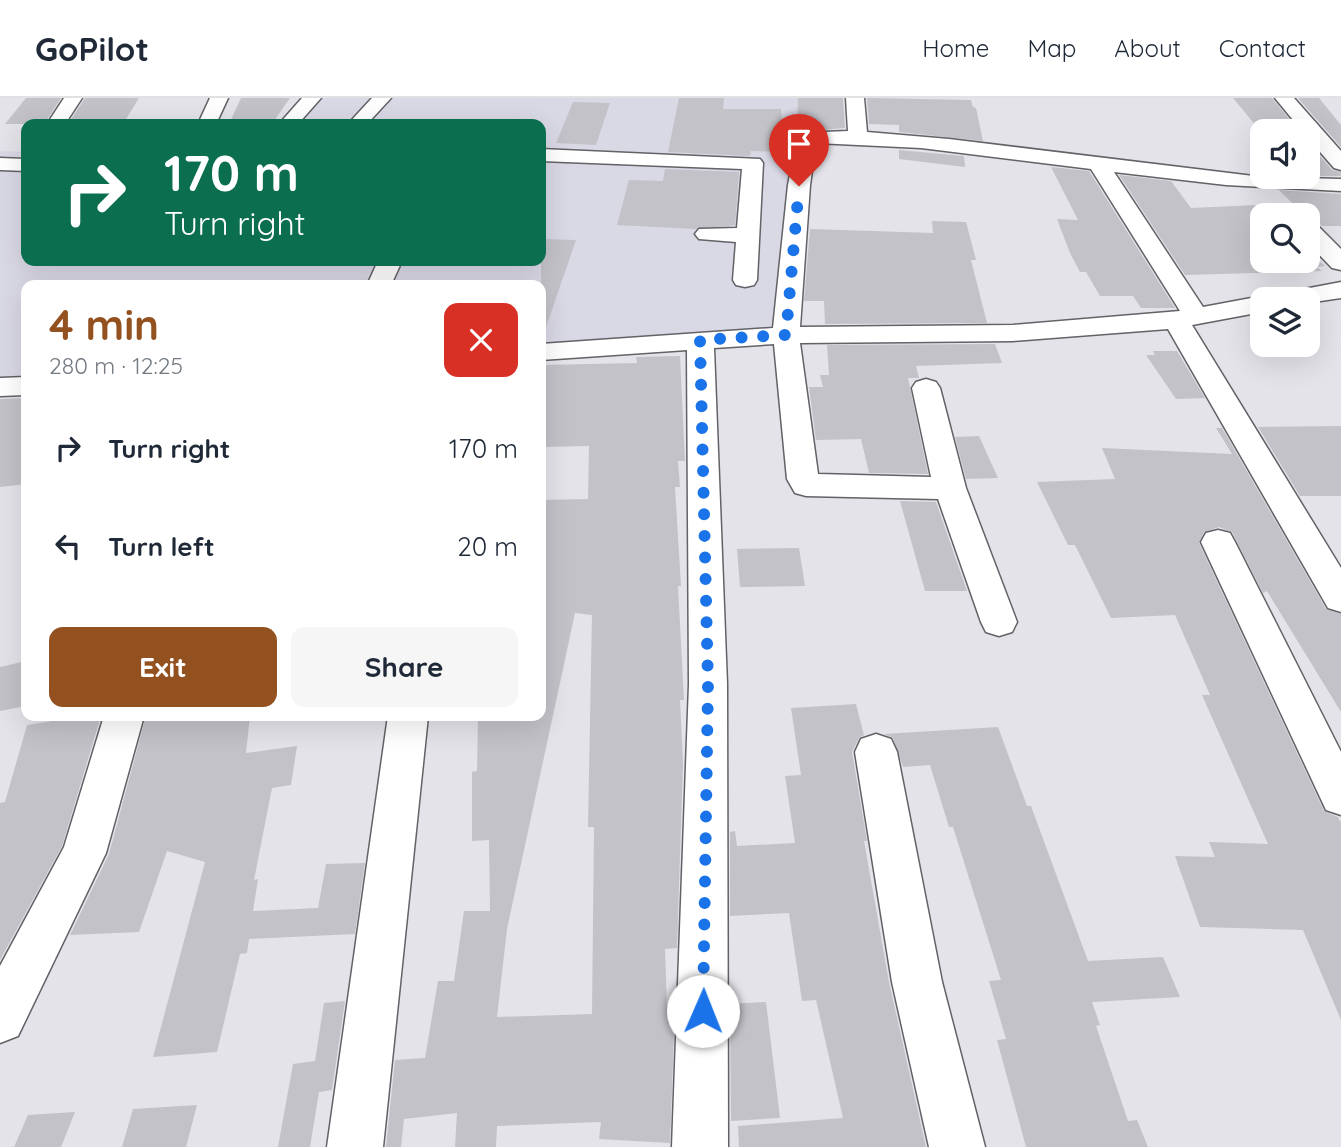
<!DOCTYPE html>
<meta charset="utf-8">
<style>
:root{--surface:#fff;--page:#f6f6f7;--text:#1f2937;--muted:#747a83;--line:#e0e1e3;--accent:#93511f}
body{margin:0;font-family:Quicksand,sans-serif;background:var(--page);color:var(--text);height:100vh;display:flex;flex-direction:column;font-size:26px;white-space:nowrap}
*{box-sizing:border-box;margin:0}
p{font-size:23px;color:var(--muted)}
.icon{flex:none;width:38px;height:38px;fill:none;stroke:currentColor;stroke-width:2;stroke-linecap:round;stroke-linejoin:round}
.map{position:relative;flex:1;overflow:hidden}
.sheet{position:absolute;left:21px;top:182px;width:525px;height:441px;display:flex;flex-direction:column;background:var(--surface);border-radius:14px;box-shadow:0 7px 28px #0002}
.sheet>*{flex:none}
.banner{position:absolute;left:21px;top:21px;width:525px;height:147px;border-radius:14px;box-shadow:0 7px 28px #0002;background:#0b6e4f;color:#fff;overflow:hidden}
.controls{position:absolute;left:1250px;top:21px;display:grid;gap:14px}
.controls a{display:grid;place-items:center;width:70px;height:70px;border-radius:14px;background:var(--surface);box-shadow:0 7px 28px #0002;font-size:35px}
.pin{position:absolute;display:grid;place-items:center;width:60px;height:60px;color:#fff;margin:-72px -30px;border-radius:50% 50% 50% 0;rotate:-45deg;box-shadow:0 0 7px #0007}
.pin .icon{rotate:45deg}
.me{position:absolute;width:77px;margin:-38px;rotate:1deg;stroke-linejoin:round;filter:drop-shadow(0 0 5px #0008)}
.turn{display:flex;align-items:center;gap:24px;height:147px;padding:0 28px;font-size:32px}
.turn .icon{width:91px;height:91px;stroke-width:2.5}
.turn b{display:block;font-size:49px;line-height:60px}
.round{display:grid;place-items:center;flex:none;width:74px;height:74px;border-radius:14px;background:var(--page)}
.headline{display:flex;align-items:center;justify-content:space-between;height:119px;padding:0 28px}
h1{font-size:42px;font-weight:700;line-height:52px;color:var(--accent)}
.button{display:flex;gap:14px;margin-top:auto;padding:14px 28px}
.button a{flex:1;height:80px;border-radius:14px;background:var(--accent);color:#fff;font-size:28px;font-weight:700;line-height:80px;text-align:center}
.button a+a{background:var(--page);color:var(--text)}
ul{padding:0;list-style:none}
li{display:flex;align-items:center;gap:21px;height:98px;padding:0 28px}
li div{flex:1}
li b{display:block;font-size:26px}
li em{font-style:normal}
header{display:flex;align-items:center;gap:42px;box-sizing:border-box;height:98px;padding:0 35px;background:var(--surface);border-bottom:2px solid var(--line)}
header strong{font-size:33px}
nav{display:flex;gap:38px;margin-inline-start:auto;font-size:24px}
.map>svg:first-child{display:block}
</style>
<header>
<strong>GoPilot</strong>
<nav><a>Home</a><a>Map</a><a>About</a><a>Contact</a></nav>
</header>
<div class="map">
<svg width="1341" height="1049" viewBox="0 0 1341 1049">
<rect width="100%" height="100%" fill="#e3e3e9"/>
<path fill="#d9d8e5" d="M317,0H805L780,233L541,249V187H26V283L0,284V53L26,54V163H541V26H295Z"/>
<g fill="#c2c2c8" fill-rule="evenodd">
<path d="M26,0H61L44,26H5Z"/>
<path d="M85,0H139L123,26H68Z"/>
<path d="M241,0H290L272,26H229Z"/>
<path d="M679,0H724L723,11H781L784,54L751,53L750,58L668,54Z"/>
<path d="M798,0H843L845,30L797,34Z"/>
<path d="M867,0L971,2L973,9L976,10L983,43L899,34V27L869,26Z"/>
<path d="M1233,0H1272L1299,33L1262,35Z"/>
<path d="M1298,0H1319L1341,27V49Z"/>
<path d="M573,4L610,5L596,47L556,45Z"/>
<path d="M1307,43L1332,72L1341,74V78H1307Z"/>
<path d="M899,52L964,58L965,69L899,61Z"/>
<path d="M1051,69L1089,73L1175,210H1141L1133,198H1100L1086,174H1080L1070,155L1057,121L1078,122Z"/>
<path d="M665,71L739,74L735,127L696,131L617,127L629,82L663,83Z"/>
<path d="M1119,77L1171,83L1191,110L1256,107L1268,117H1262V163H1307V152L1325,168L1317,169L1322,173L1185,177Z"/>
<path d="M1279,92L1341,96V128H1322L1316,122L1307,121V117H1304Z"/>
<path d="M932,123L966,124L976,162H971L987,225L825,226L824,203H804L810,131L933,135Z"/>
<path d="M541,141L576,142L545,232L541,231Z"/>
<path d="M995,246L1002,265L916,268L919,280H908L928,376L869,375L861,341L816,342L809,289H823L820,277H829L827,247Z"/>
<path d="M1153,253H1177L1205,300L1176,301L1146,257H1155Z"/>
<path d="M680,258L685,363H678L680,389H675L681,488H678L684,602H680L683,665L677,850L665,851L667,910L675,909L670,1045L599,1041L601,1024L497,1028L496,1049H455L457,1015L404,1021L401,1049H386L395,962L425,960L438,883H454L464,813H490L489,742L472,743V674L477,673L478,618H544L541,617V402L588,401L589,348L543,349L541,267L637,265L636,259ZM575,515L592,517L588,729H594L592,916L497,919L507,831Z"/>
<path d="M26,300V386L0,389V301Z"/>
<path d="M1341,328V398H1300L1258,329Z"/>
<path d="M1216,330H1222L1326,511L1341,516V614L1267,493L1263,495L1232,434L1219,429L1204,434L1199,445L1324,713L1338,719L1341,725V922L1303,832L1200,829L1175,758L1215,759L1209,744L1268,746L1202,597H1210L1175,517L1111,520L1075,447H1068L1037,384L1115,381L1102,350L1232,356Z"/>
<path d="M979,338L998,380L966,381L955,339Z"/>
<path d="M900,403L936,404L967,493H925Z"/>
<path d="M799,450L805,488L740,489L737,451Z"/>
<path d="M26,563V608L0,613V569Z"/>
<path d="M856,606L864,637L859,640L852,654L867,743H864L889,884L926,1049H739L738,1028L843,1020L816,902L802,903L789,815L730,818V734L735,733L737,748L795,745L785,678L801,677L791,610Z"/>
<path d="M84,618H101L62,748L0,862V705L5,704L27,627Z"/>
<path d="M146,618H250L246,655L297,648L291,687L272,690L254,782L258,781L253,813L318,810L326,766L365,765L355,836L249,841L247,855L240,856L217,954L153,959L205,764L167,753L139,834L70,837L109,756Z"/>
<path d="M998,629L1027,708H1031L1088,863L1163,859L1180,899L1092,904L1100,927L1096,928L1128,1023L1137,1022L1148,1049H1026L997,942L1006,941L989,883L1001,882L953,729H949L930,667L903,669L893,640L884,636Z"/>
<path d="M345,903L332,992L319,994L310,1049H278L293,966L315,963L324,905Z"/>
<path d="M766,904L780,1020L731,1023L730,906Z"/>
<path d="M197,1007L186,1049H122L133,1011Z"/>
<path d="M75,1014L61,1049H14L28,1017Z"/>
</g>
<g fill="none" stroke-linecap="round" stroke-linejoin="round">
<defs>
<g id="minor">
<path d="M64,0H82L65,26H47Z"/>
<path d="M210,0H228L216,26H198Z"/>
<path d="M302,0H321L298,26H279Z"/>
<path d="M372,0H391L367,26H348Z"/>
<path d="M846,0H864L867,34L949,41L1262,79L1341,81V93L1226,87L1114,74L1203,209L1262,198L1272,201H1262V214L1192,227L1341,470V514L1328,510L1168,231L1013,243L800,245L818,376L931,379L912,290L916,284L926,281L936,284L940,290L966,390L1017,524L1012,534L999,538L986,534L981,524L938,401L806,398L795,395L787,381L774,246L714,250L727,586L728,1049H672L689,586L687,252L541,262V246L773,230L788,87L797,39L800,35L848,33ZM816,45L921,50L1091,71L1180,213L1013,227L800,229L810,87Z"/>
<path d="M1275,0H1294L1341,53V72L1334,70L1307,39V33H1302Z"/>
<path d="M541,51L760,61L763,65L757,182L754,187L745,189L736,187L733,182L736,144L699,141L695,136L699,131L737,130L742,71L541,63Z"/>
<path d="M0,60L26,61V73L0,72Z"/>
<path d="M1307,123L1315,125L1341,151V172L1332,170L1307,144Z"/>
<path d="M378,163H402L391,187L368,185Z"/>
<path d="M1341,184V200L1307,205V201H1274L1278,196Z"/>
<path d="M26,279V297L0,298V280Z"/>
<path d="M1218,432L1230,435L1235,444L1341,654V717L1326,712L1201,444L1206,435Z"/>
<path d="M104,618H144L106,755L18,938L0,945V868L64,749Z"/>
<path d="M388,618H428L383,1049H327Z"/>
<path d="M876,636L891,641L897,654L942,884L985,1049H929L892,884L855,654L861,641Z"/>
</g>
</defs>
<use href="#minor" stroke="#626267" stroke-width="3"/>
<use href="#minor" fill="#fff" fill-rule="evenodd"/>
</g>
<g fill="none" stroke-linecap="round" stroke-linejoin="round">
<path stroke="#1a73e8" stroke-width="12" stroke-dasharray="0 21.6" d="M703,913L708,586L700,242L786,237L799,88"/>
</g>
</svg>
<div class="controls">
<a><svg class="icon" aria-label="sound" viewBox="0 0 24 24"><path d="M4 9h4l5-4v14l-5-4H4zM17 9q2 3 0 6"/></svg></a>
<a><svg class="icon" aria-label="search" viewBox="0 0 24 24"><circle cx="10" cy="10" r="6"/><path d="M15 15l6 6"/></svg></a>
<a><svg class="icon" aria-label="layers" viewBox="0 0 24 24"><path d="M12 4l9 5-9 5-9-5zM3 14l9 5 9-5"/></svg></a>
</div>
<div class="pin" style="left:799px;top:88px;background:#d93025"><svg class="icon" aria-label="arrive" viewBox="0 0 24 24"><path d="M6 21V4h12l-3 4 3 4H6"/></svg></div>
<svg class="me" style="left:703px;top:913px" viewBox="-20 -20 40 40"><circle r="19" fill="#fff"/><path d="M0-13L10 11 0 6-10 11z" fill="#1a73e8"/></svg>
<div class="banner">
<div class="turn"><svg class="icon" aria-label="right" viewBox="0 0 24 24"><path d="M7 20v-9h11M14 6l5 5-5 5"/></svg><div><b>170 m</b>Turn right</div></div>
</div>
<section class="sheet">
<div class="headline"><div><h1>4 min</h1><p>280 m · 12:25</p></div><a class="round" style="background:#d93025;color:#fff"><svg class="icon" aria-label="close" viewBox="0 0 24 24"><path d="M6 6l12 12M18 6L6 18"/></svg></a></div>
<ul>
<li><svg class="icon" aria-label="right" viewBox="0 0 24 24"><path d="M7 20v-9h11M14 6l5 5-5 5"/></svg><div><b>Turn right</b></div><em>170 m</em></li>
<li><svg class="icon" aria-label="left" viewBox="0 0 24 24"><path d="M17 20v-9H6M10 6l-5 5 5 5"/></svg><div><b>Turn left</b></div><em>20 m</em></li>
</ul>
<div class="button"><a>Exit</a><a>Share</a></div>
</section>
</div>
